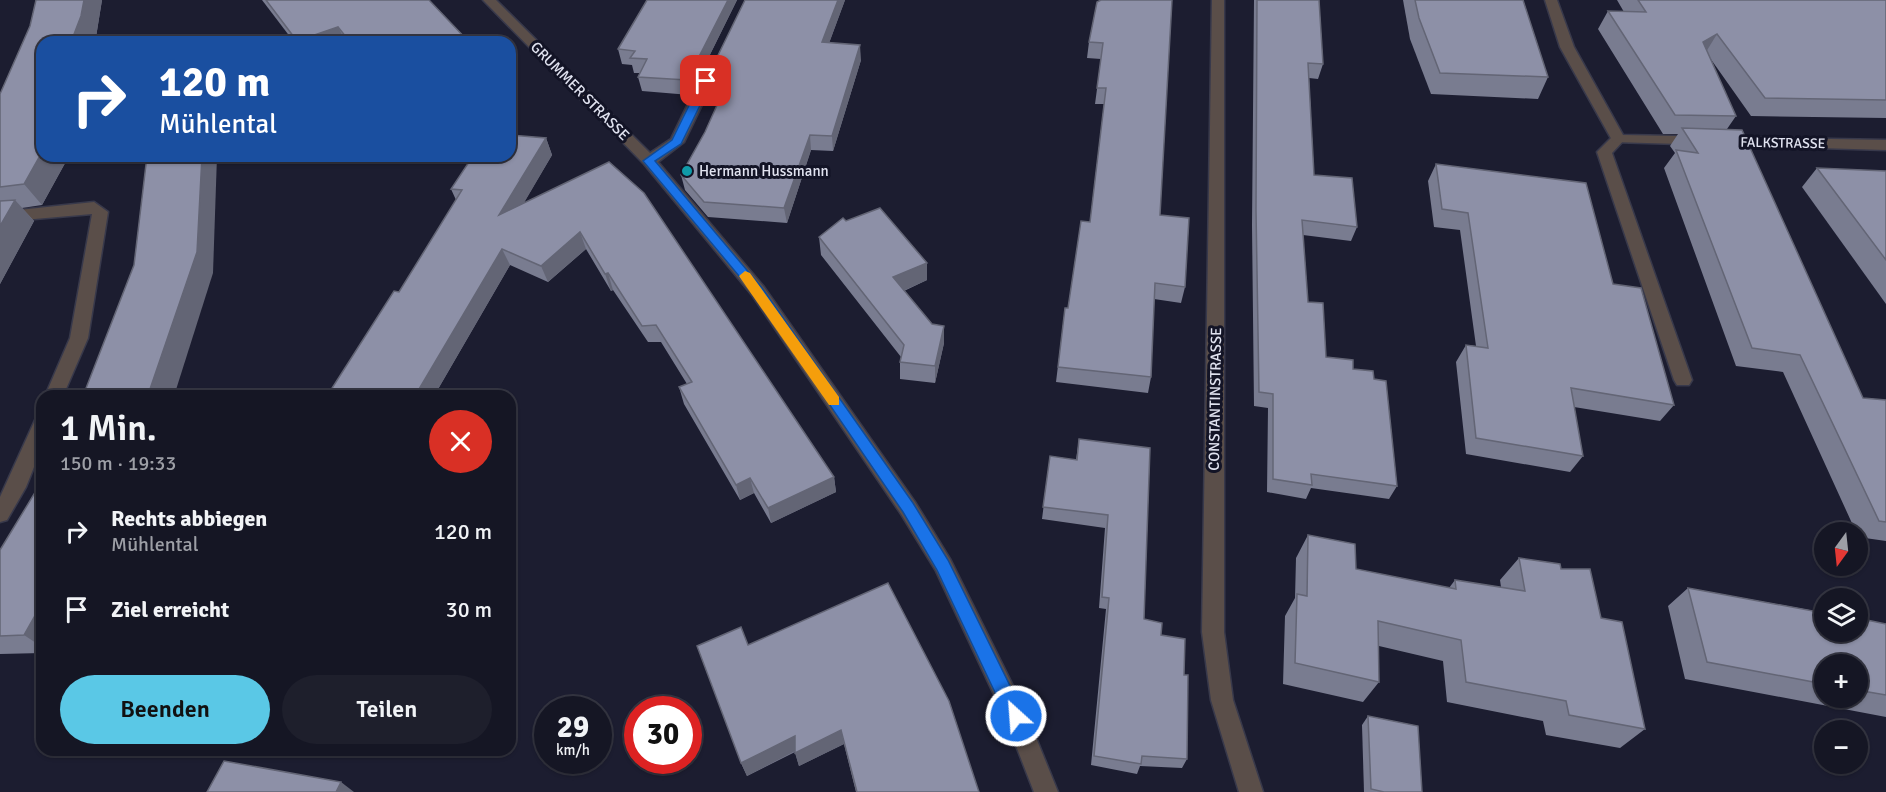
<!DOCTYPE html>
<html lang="de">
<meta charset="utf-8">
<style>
:root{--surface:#151624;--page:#1e1f2c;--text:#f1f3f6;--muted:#9d9fa6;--line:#343541;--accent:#5ac8e6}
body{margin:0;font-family:Signika,sans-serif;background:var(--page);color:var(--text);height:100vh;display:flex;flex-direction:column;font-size:22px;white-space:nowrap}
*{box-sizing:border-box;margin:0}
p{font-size:20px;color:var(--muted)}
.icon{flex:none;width:33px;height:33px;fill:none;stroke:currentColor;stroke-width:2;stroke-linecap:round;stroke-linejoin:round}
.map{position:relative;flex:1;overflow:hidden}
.details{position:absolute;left:36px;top:390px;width:480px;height:366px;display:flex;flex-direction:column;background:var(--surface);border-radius:18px;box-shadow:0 2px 4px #0004,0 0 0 2px var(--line)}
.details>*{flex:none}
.banner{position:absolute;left:36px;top:36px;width:480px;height:126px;border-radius:18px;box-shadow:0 2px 4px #0004,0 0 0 2px var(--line);background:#1a4fa0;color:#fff;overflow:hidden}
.needle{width:39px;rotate:195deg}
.buttons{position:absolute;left:1814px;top:522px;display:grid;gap:12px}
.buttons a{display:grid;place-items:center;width:54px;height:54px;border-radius:50%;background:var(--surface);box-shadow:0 2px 4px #0004,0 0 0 2px var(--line);font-size:30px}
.speed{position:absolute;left:534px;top:696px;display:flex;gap:12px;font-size:30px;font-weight:700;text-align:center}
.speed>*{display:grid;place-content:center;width:78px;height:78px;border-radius:50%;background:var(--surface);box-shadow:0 2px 4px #0004,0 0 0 2px var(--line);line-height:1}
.speed small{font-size:15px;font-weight:400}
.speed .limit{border:9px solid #d22;background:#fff;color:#111}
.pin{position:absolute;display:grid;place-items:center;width:51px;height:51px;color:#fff;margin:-26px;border-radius:12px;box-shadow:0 3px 9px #0006}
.me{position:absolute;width:66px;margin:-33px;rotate:334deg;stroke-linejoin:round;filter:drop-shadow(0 0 4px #0008)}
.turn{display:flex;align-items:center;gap:21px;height:126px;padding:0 24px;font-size:27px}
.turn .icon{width:78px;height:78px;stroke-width:2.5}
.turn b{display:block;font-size:42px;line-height:51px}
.round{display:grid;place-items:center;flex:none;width:63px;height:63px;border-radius:32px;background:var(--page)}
.summary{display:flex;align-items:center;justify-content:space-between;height:102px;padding:0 24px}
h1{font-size:36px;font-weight:600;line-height:45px}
.cta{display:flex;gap:12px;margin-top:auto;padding:12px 24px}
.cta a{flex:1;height:69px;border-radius:36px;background:var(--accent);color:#111;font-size:24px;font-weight:600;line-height:69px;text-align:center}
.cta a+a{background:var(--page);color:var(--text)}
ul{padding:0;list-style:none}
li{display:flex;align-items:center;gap:18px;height:78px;padding:0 24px}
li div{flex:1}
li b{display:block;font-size:22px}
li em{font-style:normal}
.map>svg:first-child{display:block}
</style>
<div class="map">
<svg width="1886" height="792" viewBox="0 0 1886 792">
<rect width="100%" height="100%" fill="#1c1d30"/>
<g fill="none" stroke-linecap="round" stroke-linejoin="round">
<defs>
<path id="service" d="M1618,134L1625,139L1612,153L1692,380L1689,385H1677L1674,380L1597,152L1613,136Z"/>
<g id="minor">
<path d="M483,0H496L650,153L671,139L709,61L711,58H721L723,61L684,142L658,162L764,287L915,502L950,559L1024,708L1058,792H1034L1006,720L936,571L901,514L752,295L644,164Z"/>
<path d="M1212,0H1224V632L1233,700L1263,792H1239L1211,700L1202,632Z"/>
<path d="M1545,0H1557L1574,47L1623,135L1886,140V150L1613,142L1560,47Z"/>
<path d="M94,202L108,212L88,338L63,396H45L70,338L92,214L0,222V212Z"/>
<path d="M42,418V447L26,487L7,520L0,522V497L35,420Z"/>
</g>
</defs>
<use href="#service" stroke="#38394b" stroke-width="3"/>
<use href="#minor" stroke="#38394b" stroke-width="3"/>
<use href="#service" fill="#5a4e49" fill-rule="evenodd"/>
<use href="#minor" fill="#5a4e49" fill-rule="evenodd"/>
</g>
<g fill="#797c90" fill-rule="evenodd">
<path d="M36,0H102L96,37L94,42H42V156H69L42,205L22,208L34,221L0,284V94L30,26Z"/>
<path d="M262,0H429L469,42H294Z"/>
<path d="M647,0H737L690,95L642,91L638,77L640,73H634L632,65L622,64L618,49Z"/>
<path d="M745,0H845L829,43L861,60L833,151L811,150L787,223L708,217L685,190L681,175L705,132L720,98L708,97L705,82Z"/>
<path d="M1101,0L1160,215L1185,287L1181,303L1154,299L1151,377L1148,393L1056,382L1065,308H1068L1090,222L1104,104H1095L1101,59L1087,58L1089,42Z"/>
<path d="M1254,0H1319L1323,64L1318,79L1309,78L1314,175L1357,227L1351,241L1303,235L1308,302L1326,357L1374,379L1397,486L1389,499L1311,488L1306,499L1267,492L1268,408L1254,406L1252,225Z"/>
<path d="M1403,0H1523L1548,77L1538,99L1431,94L1410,39Z"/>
<path d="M1617,0H1886V118L1751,116L1710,58L1736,116L1727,129L1863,398L1886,400V541L1858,537L1857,532H1856L1783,372L1736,366L1664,168L1675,153L1670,146L1678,134H1663L1598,29L1608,11L1624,12Z"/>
<path d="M546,138L552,155L523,204L609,162L834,477L836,492L771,523L754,493L740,500L684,404L679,387L687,384L661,342H648L613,290L611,291L586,249L548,282L510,265L434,396H327L399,292L456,200L451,189Z"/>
<path d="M1436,164L1613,284L1674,405L1660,421L1574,407L1583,456L1570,472L1466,454L1456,362L1466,345L1476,346L1460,230L1434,227L1428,181Z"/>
<path d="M1817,168L1886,171V304L1802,187Z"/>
<path d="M846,221L927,280L904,291L932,324L944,326V343L935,383L900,379V362L901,357L821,255L819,237Z"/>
<path d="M1079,439L1150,448L1144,619L1161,635L1184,675L1187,759L1182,768L1140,766L1137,774L1091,765L1106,609L1099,608L1105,528L1042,519L1050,456L1076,460Z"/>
<path d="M42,481V653L0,654V550Z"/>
<path d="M1308,535L1356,569L1449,588L1455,580L1501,587L1500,580L1519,558L1561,569L1601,618L1645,729L1620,748L1546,735L1543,721L1447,702L1443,661L1379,646V682L1363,702L1283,684L1285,616L1295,598L1296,558Z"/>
<path d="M1688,588L1886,624V717L1685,679L1668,606ZM1824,664H1857V698H1824Z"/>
<path d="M748,645L979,792H856L844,744L799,766L795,752L747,776L741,763Z"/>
<path d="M1368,716L1422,792H1364L1362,725Z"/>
</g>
<g fill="#636575">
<path d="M84,0H102L96,37L94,42H71Z"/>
<path d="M728,0H737L690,95L687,80Z"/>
<path d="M838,0H845L824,57L822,42Z"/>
<path d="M338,27L346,42L297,41Z"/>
<path d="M1717,34L1706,52L1703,42Z"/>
<path d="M860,45L861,60L833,151L832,136Z"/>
<path d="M42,119V135L38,130Z"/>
<path d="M810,135L811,150L787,223L784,208Z"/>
<path d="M546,138L552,155L507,232L499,215Z"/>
<path d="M42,152V156H69L42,205L24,184Z"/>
<path d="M202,156H217L213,273L174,396H124Z"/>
<path d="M15,200L34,221L0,284V226Z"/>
<path d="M580,232L586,249L548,282L541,266Z"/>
<path d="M502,249L510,265L434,396H415Z"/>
<path d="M927,263V280L894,295L893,277Z"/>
<path d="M608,273L613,290L611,291L605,274Z"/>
<path d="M944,326V343L935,383V366Z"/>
<path d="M834,477L836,492L771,523L768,508Z"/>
<path d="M750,478L754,493L740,500L736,485Z"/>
<path d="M42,603V647L24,635Z"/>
<path d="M841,730L844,744L799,766L795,753Z"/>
<path d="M795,736L799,749L747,776L741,763Z"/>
<path d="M341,782L354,792H336Z"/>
</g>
<g fill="#8d90a7" stroke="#636575" stroke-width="1.5">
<path d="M36,0H84L81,16L71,42H42V119L38,130L42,129V152L24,184L0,187V94L30,26Z"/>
<path d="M266,0H429L469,42H350L338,27L297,41Z"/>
<path d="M647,0H728L687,80L638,77L647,59L630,58L635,51L618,49Z"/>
<path d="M745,0H838L822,42L860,45L832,136L810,135L784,208L704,202L681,175L705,132L727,83L705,82Z"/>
<path d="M1101,0H1172L1160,215L1189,218L1185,287L1155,283L1151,377L1058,367L1065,308H1068L1081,221L1090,222L1106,88H1097L1103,43L1089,42L1097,2Z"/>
<path d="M1257,0H1319L1323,64L1308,63L1314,175L1352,178L1357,227L1302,220L1308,302L1323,303L1326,357L1353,360V369L1373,371L1374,379L1386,381L1397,486L1311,474L1312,485L1273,479V394L1259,392L1256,210Z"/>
<path d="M1415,0H1523L1548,77L1440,73L1419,18Z"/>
<path d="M1638,0H1886V100L1765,98L1717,34L1703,42L1736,116L1675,115L1608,11L1646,12Z"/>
<path d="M1682,128L1742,130L1863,398L1886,400V522L1879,521L1800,355L1752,348L1676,150L1698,153Z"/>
<path d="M510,135L546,138L499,215L609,162L644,193L834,477L768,508L750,478L736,485L679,387L692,382L656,325L642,326L608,273L605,274L580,232L541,266L502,249L415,396H327L394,291L399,292L462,190L451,189L473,156H510Z"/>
<path d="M147,156H202L197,252L149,392L124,396H83L134,265Z"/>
<path d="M1436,164L1586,183L1613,284L1641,288L1674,405L1571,388L1583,456L1476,438L1466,345L1488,348L1468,213L1442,209Z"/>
<path d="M1817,168L1886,171V260Z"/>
<path d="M15,200L0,226V201Z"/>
<path d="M880,208L927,263L893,277L932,324L944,326L935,366L900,362L904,345L819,237L843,218L846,221Z"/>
<path d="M1079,439L1150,448L1144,619L1162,623L1161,635L1185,639L1184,675H1188L1187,759L1142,756L1141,764L1094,756L1109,598L1102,597L1108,515L1043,507L1050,456L1077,460Z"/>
<path d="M42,481V603L24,635L0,636V550Z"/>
<path d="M1308,535L1355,544L1356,569L1456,589L1455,580L1525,591L1519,558L1560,564L1561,569H1590L1601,618L1622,622L1645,729L1569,715L1566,701L1466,682L1461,640L1378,621L1379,682L1295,663L1297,594L1307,596Z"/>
<path d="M888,583L949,701L979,792H857L841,730L795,753V736L741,763L697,646L741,627L748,645Z"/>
<path d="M1688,588L1824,613V632H1857V618L1886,624V695L1857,690V664H1824V684L1707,662Z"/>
<path d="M1368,716L1418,726L1422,792H1384L1371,789Z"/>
<path d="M224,761L341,782L336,792H207Z"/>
</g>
<path fill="#1a73e8" stroke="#114b97" stroke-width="1.5" d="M706,78L712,81L681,144L655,161L762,288L913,503L948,560L1022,710L1024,716L1022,722L1016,724L1009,722L937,570L903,512L754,294L643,161L672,140L701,81Z"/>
<path fill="#f59e0b" d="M745,271L750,273L839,397V405H829L741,279L739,276Z"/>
<circle fill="#0f9aa8" stroke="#131426" stroke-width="2" cx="687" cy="171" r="6"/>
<g text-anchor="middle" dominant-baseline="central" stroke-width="6" stroke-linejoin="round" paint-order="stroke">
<g font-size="14" fill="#e1e3f0" stroke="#131426">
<text transform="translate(1783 143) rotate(1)">FALKSTRASSE</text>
</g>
<g font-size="15" fill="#e1e3f0" stroke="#131426">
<text transform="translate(580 91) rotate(45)">GRUMMER STRASSE</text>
<text transform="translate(1215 399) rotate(-89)">CONSTANTINSTRASSE</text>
</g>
<g font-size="15" fill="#e1e3f0" stroke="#131426" text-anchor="start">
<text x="699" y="171">Hermann Hussmann</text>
</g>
</g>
</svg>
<div class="buttons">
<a><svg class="needle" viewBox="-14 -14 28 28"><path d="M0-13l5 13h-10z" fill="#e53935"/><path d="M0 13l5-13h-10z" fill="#9d9fa6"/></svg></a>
<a><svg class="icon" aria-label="layers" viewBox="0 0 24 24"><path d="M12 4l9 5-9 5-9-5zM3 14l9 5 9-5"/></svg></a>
<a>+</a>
<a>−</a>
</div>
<div class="speed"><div>29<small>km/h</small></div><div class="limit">30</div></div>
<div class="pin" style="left:706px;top:81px;background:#d93025"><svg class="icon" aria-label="arrive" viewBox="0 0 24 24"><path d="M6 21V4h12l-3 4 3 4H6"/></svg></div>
<svg class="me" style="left:1016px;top:716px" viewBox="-20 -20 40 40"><circle r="17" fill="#1a73e8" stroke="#fff" stroke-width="3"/><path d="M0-11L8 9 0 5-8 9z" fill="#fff"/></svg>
<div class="banner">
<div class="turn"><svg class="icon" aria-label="right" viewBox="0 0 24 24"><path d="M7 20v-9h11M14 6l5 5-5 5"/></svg><div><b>120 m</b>Mühlental</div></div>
</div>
<section class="details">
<div class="summary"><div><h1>1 Min.</h1><p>150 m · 19:33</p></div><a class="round" style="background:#d93025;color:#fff"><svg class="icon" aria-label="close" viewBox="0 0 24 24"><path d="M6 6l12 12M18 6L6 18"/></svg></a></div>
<ul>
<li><svg class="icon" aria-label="right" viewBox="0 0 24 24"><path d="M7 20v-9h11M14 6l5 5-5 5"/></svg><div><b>Rechts abbiegen</b><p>Mühlental</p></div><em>120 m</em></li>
<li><svg class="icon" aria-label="arrive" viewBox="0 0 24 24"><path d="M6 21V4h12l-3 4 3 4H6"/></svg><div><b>Ziel erreicht</b></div><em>30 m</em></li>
</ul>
<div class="cta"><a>Beenden</a><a>Teilen</a></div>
</section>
</div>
